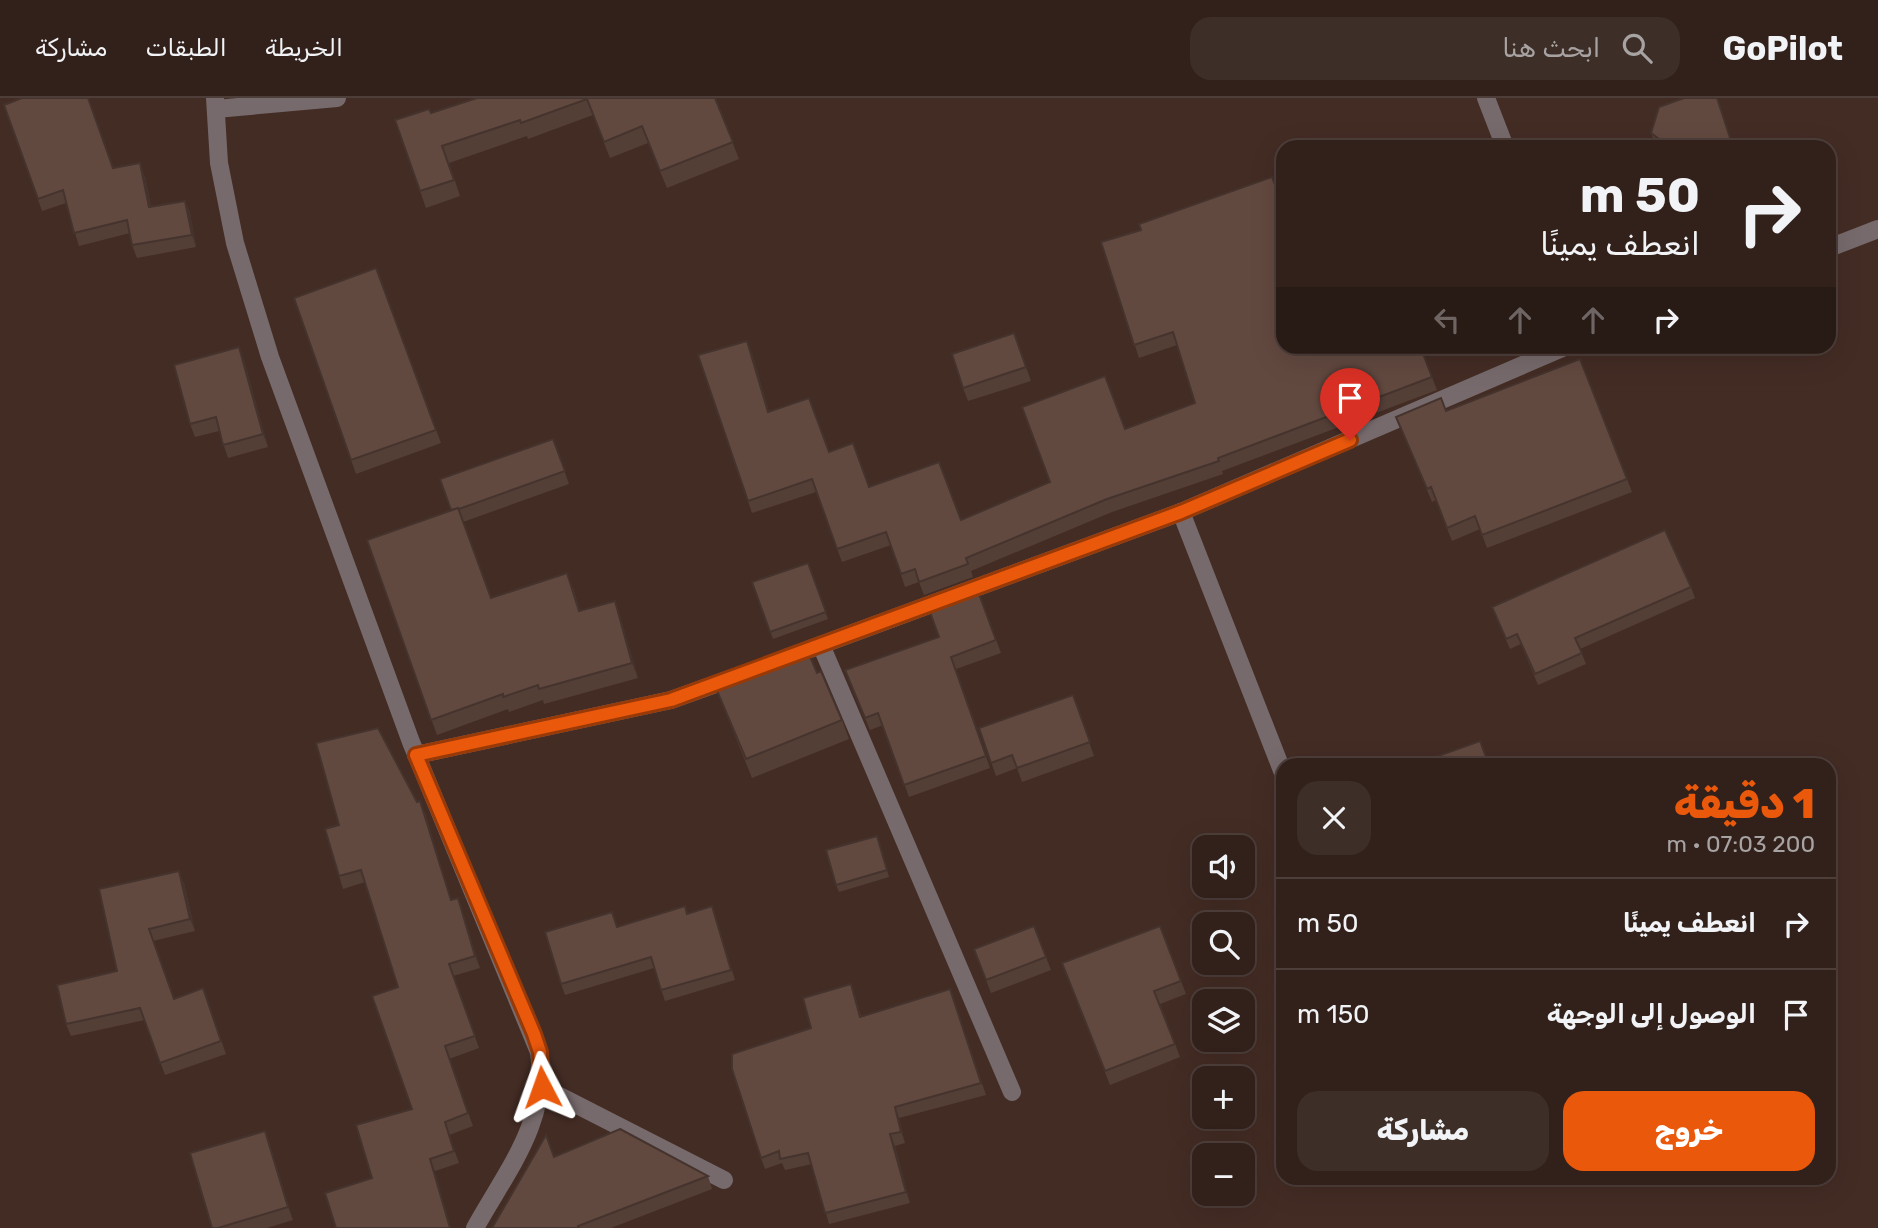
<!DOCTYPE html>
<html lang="ar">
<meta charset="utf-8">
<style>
:root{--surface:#32211b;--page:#3d2e28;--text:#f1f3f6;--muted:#a8a3a3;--line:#4d3e3a;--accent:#ea580c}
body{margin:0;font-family:Rubik,"Noto Sans Arabic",sans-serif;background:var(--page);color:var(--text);direction:rtl;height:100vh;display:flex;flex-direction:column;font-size:26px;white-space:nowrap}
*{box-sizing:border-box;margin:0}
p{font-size:23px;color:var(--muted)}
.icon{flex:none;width:38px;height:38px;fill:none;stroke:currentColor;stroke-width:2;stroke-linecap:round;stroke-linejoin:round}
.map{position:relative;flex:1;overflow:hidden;direction:ltr}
.details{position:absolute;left:1276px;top:660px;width:560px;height:427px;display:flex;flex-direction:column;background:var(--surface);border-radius:21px;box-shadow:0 7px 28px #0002,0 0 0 2px var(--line);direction:rtl}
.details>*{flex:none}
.top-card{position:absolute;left:1276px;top:42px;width:560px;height:214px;border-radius:21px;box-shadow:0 7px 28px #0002,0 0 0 2px var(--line);direction:rtl;background:#32211b;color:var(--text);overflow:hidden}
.fabs{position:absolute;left:1192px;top:737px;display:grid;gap:14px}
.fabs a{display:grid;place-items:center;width:63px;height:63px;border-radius:14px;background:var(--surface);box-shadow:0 7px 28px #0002,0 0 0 2px var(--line);font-size:35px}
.pin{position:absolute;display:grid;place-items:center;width:60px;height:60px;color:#fff;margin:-72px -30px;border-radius:50% 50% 50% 0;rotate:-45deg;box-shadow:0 0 7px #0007}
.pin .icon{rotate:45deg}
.me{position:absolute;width:77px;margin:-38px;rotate:356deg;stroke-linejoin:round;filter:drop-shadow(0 0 5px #0008)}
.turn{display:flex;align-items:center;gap:24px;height:147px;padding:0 21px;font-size:32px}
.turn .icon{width:91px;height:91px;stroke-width:2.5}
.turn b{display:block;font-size:49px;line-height:60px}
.lanes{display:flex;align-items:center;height:66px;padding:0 21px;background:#0003;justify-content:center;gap:35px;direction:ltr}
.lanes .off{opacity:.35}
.round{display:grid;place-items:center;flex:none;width:74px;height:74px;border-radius:21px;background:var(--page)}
.headline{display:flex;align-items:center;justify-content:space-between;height:119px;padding:0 21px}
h1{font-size:42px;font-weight:800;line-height:52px;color:var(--accent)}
.cta{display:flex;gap:14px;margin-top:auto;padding:14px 21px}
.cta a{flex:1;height:80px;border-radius:21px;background:var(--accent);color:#fff;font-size:28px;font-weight:800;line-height:80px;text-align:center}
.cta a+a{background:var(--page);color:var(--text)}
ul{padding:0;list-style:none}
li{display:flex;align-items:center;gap:21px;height:91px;padding:0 21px;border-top:2px solid var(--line)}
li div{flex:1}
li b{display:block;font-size:26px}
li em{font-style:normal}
header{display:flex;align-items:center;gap:42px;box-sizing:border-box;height:98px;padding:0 35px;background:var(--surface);border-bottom:2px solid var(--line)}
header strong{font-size:33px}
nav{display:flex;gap:38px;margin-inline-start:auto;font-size:24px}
.search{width:490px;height:63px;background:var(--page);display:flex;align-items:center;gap:18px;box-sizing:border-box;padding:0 24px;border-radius:21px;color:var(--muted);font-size:26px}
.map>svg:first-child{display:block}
</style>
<header>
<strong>GoPilot</strong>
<div class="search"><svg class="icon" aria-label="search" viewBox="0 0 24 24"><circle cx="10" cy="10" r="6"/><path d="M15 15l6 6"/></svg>ابحث هنا</div>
<nav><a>الخريطة</a><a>الطبقات</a><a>مشاركة</a></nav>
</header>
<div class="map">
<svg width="1878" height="1130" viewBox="0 0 1878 1130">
<rect width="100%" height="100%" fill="#432c24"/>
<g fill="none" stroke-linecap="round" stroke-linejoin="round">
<g stroke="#776a6c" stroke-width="18">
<path d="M215,0L219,65L235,145L270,259L411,644L539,954C549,1023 507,1072 475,1130"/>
<path d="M1486,0L1505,49"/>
<path d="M216,11L337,0"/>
<path d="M1829,150L1878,131"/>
<path d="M1181,414L1283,675"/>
<path d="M821,547L1012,994"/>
<path d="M788,559L1181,414L1567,248"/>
<path d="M416,657L671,602L735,579"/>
<path d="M542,989L724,1082"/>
</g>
</g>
<g fill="#543f37">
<path d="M477,0H715L739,61L667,90L648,45L610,60L593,17L528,41L527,38L449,65L460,98L426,110L395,22L431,15Z"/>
<path d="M4,7L113,70L145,78L151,109L185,103L190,115L196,149L137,160L132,147L130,135L79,148L66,105L42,113Z"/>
<path d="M1651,35L1733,49H1656Z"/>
<path d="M1101,144L1334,250L1420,248L1437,292L1222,373L1223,376L1112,414L971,473L973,479L924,497L919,484L905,489L891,447L842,464L816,394L752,415L698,257L752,255L769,314L829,354L869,389L961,422L1050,384L1125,331L1195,305L1177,247L1139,260Z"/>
<path d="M376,170L441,345L356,376L294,200Z"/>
<path d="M1014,235L1031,283L968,303L963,290Z"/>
<path d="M244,262L268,349L228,360L219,333L195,339L190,326Z"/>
<path d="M1446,313L1627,381L1632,394L1487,450L1480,431L1452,443L1436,402L1432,404L1396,319Z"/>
<path d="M553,341L569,386L463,424L491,500L573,490L580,513L615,503L620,518L638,580L544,606L543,602L509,614L508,611L437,637L367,442L451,412Z"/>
<path d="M808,465L828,521L773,541L752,484Z"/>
<path d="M976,488L1001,555L956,571L990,670L909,699L883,627L870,632L845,572L939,539Z"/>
<path d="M1691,489L1695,500L1580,551L1586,566L1538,587L1521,546L1510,551L1492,509Z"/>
<path d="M817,575L842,622L849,641L752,680L712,581Z"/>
<path d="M1073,597L1094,658L1022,684L1017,670L996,678L979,630Z"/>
<path d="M417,704L425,715L451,802L462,812L480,870L453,878L479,950L449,961L473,1028L449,1037L459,1065L435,1073L372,1080L412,1011L398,889L365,784L343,791L339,778Z"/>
<path d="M879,745L889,779L839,794L836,787Z"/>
<path d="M184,785L195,833L153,843L174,901L203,890L226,956L165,977L145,922L71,938L66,926L117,873Z"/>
<path d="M685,808L688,815L712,808L735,882L665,903L654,870L565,897L561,886L617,829Z"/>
<path d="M1034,828L1051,872L991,895L974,851Z"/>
<path d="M1160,828L1186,896L1160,906L1180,959L1110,987L1062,865Z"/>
<path d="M950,891L986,997L899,1020L905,1045L895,1048L910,1105L829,1126L812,1066L785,1072L782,1065L765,1071L761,1060L811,930L855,898L861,918Z"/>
<path d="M265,1033L293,1122L267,1130H212Z"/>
<path d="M554,1059L708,1078L712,1091L611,1130H492Z"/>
</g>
<g fill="#45332d">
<path d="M140,65L145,78L153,122L149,109Z"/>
<path d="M185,103L190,115L196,149L192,137Z"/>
<path d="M747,243L752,255L773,327L768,314Z"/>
<path d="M239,249L244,262L268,349L263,336Z"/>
<path d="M615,503L620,518L638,580L632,565Z"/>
<path d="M179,773L184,785L195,833L190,821Z"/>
<path d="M458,800L462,812L480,870L475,858Z"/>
<path d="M895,1009L899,1020L905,1045L901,1034Z"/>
<path d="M265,1033L270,1046L293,1122L288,1109Z"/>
<path d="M890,1036L895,1048L910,1105L906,1094Z"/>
<path d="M430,1061L435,1073L451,1130H450Z"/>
</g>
<g fill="#624940" stroke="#45332d" stroke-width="2">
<path d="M22,0H88L113,70L140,65L149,109L185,103L192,137L132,147L127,122L74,135L63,92L38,101L4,7Z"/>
<path d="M477,0H715L733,44L660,73L642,28L604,44L587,1L521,25L520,22L442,48L454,82L420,93L395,22L429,11L431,15Z"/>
<path d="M1684,0H1717L1733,49H1670L1651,35L1659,9Z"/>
<path d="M1272,79L1283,108V248H1334V250L1339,248H1420L1432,279L1218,360L1219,363L1107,401L966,460L968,466L919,484L915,471L901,476L886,434L837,451L812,381L748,403L698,257L747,243L768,314L809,300L829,354L853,345L869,389L939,364L961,422L1050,384L1022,309L1105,278L1125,331L1195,305L1173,234L1134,247L1101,144L1141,132L1139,126Z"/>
<path d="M376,170L436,332L351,362L294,200Z"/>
<path d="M1014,235L1026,269L963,290L952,256Z"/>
<path d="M239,249L263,336L223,347L216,319L190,326L174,267Z"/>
<path d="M1580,261L1627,381L1482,437L1475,418L1447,430L1431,389L1427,391L1396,319L1441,300L1446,313Z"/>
<path d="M553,341L565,373L459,411L458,410L451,412L440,381Z"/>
<path d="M458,410L491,500L567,475L579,513L615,503L632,565L539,591L538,587L503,599V596L431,622L367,442Z"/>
<path d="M1665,432L1691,489L1575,540L1582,555L1535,576L1517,536L1506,541L1492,509Z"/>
<path d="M808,465L826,514L770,534L752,484Z"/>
<path d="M976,488L996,542L951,559L986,658L904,687L878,615L865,620L845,572L939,539L927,506Z"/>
<path d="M804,544L817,575L821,573L842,622L746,661L712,581Z"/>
<path d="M1073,597L1090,644L1017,670L1012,657L991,665L979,630Z"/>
<path d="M378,630L417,704L420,703L451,802L458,800L475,858L449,866L475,938L445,948L468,1015L445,1024L454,1053L430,1061L450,1130H336L325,1095L372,1080L356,1027L412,1011L372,898L398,889L361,772L339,778L325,731L339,727L316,645Z"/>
<path d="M1480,643L1489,667H1413Z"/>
<path d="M877,738L887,772L836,787L826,752Z"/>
<path d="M179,773L190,821L149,831L174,901L203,890L221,943L160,965L140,910L66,926L57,887L117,873L99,791Z"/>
<path d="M685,808L687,816L712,808L731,872L661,892L651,859L561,886L545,834L612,814L617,829Z"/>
<path d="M1034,828L1046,859L986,882L974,851Z"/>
<path d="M1160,828L1181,883L1154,893L1175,946L1105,973L1062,865Z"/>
<path d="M851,886L860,919L950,891L981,985L895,1009L901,1034L890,1036L906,1094L825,1115L808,1055L780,1061L779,1053L761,1060L732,971V956L811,930L803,900Z"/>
<path d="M620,1031L708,1078L578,1128L579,1130H492L546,1037L554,1059Z"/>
<path d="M265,1033L288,1109L218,1130H212L190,1055Z"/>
</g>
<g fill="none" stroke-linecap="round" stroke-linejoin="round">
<defs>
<path id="route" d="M542,989L540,954L534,936L416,657L671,602L1181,414L1350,342"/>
</defs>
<use href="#route" stroke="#983908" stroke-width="18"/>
<use href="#route" stroke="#ea580c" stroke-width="12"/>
</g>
</svg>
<div class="fabs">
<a><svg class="icon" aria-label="sound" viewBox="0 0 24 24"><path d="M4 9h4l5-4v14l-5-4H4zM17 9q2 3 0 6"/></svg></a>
<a><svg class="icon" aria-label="search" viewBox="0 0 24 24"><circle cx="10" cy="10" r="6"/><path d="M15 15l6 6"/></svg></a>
<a><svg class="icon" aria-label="layers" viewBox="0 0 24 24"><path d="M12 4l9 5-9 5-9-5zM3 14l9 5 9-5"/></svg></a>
<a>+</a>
<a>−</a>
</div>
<div class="pin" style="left:1350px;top:342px;background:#d93025"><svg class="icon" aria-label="arrive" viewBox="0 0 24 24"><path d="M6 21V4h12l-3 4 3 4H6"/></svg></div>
<svg class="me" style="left:542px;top:989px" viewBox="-20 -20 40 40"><path d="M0-17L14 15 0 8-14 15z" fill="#ea580c" stroke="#fff" stroke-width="4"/></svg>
<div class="top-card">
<div class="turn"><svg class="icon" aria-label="right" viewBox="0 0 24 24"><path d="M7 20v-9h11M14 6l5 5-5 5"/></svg><div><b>50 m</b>انعطف يمينًا</div></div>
<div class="lanes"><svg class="icon off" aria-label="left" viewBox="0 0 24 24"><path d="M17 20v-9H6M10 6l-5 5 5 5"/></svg><svg class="icon off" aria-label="ahead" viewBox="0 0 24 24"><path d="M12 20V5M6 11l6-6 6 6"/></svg><svg class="icon off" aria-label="ahead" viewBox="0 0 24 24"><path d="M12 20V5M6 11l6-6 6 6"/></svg><svg class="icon" aria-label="right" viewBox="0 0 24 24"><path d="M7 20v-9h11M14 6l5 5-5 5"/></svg></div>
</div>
<section class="details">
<div class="headline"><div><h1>1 دقيقة</h1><p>200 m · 07:03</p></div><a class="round"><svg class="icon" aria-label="close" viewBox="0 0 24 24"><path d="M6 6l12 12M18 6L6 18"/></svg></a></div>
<ul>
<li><svg class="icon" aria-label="right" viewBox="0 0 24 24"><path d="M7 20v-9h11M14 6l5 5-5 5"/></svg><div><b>انعطف يمينًا</b></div><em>50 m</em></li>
<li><svg class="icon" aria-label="arrive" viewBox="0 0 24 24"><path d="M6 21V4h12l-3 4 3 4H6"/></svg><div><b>الوصول إلى الوجهة</b></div><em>150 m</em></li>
</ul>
<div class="cta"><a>خروج</a><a>مشاركة</a></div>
</section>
</div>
